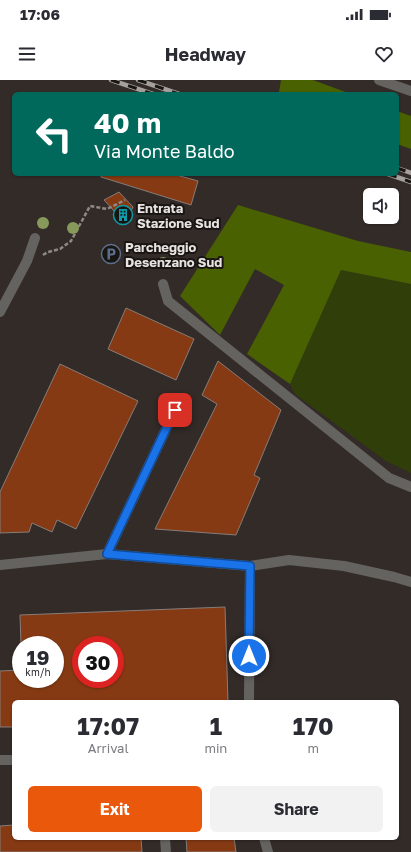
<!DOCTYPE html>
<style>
:root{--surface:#fff;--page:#f2f2f3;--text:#2b2b33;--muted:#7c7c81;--accent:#ea580c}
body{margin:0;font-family:"Golos Text",sans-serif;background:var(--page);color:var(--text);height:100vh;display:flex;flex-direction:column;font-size:15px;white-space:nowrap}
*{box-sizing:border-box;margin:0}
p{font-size:13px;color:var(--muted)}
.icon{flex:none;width:22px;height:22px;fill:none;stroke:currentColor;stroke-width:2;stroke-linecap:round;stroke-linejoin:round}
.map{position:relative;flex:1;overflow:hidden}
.details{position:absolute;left:12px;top:620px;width:387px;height:140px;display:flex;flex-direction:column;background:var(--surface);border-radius:6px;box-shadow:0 1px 3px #0004}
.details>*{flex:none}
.guide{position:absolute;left:12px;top:12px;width:387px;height:84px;border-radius:6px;box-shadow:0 1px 3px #0004;background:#00695c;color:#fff;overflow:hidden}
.buttons{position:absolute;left:363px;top:108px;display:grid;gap:8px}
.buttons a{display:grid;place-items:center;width:36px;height:36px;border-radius:6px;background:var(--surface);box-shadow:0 1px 3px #0004;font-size:20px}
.speed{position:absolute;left:12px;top:556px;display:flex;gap:8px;font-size:20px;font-weight:700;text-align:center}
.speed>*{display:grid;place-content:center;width:52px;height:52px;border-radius:50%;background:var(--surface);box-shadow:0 1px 3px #0004;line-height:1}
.speed small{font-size:10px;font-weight:400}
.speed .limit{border:6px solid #d22;background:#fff;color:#111}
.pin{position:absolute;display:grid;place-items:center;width:34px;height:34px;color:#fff;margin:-17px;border-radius:8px;box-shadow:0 2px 6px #0006}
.me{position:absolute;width:44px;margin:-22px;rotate:0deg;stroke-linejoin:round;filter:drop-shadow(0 0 3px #0008)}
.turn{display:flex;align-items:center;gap:14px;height:84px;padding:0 16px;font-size:18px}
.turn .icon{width:52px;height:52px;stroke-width:2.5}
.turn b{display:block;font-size:28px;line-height:34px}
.eta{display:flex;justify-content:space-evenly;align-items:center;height:68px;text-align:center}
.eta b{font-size:24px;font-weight:700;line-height:28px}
.cta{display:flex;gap:8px;margin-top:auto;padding:8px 16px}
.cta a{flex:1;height:46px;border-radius:6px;background:var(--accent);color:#fff;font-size:16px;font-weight:700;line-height:46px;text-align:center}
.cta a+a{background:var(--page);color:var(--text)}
.status{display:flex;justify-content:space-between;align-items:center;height:28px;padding:0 20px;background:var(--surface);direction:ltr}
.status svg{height:11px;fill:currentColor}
header{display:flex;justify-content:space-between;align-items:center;height:52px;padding:0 16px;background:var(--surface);font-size:18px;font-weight:700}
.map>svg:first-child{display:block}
</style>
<div class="status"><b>17:06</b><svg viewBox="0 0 49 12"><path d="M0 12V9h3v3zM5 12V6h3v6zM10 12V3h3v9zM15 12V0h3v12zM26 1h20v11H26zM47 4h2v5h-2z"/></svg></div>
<header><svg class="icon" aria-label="menu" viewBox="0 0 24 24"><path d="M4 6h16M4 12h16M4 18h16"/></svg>Headway<svg class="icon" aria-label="heart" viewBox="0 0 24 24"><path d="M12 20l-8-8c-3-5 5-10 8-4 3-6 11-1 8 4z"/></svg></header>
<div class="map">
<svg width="411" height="772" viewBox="0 0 411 772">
<rect width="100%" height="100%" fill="#332b28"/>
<path fill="#303f0a" d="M341,190L411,204V393L386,381L295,314L290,304Z"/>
<g fill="#496100">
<path d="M281,0H313L351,14H285L279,12Z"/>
<path d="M397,31L411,36V69L397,64Z"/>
<path d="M238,125L358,161L411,172V204L341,190L290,304L247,274L284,205L255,189L220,255L180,216Z"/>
</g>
<g fill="#863a13" stroke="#867d7a" fill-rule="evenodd">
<path d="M101,94H173L198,101L191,125L101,97Z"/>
<path d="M119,112L133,127L125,143L104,120Z"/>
<path d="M126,228L194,259L176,300L108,269Z"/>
<path d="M218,281L281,330L254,395L260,398L236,455L155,449L217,324L202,315Z"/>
<path d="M60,284L138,321L76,449L57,440L52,452L32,443L29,452L0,453V412Z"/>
<path d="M225,527L228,622H14V647H0V591L21,590V599H55V565H21L20,535ZM81,565H115V599H81Z"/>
<path d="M14,745V758H141L142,772H0V746Z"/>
<path d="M186,758H234L236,772H187Z"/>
</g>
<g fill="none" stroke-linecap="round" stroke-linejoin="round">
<path stroke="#8f8986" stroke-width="2.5" stroke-dasharray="4 2" stroke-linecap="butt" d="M43,175L48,172L60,169L71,161L90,126L107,129L125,120"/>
<g stroke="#656360" stroke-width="10">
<path d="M379,0L411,11"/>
<path d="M163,204L168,221L389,398L411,407"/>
<path d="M0,232L27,181L35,158"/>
<path d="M107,474L175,330"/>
<path d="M0,485L107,474L250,486L289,480L344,486L394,497L411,502"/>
<path d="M249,622L250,486"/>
<path d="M0,680H14"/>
<path d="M165,758L166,772"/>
<path d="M264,758L268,772"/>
</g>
<defs>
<g id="rail">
<path d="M111,0L153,14"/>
<path d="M138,0L179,14"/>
<path d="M397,88L411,93"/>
<path d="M388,94L411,102"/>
</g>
</defs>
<use href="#rail" stroke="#a6a09d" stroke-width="4.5"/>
<use href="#rail" stroke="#181513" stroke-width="3" stroke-dasharray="9" stroke-linecap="butt"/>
</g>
<g fill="#889a5b">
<circle cx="43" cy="143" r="6"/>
<circle cx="73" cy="148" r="6"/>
<circle cx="163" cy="183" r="6"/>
</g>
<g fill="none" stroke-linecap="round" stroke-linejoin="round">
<defs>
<path id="route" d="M175,330L107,474L250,486L249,576"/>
</defs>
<use href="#route" stroke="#114b97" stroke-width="10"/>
<use href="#route" stroke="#1a73e8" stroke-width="7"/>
</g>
<defs>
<symbol id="building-ring" viewBox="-11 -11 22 22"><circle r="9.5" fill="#181513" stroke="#0f9aa8" stroke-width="1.5"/><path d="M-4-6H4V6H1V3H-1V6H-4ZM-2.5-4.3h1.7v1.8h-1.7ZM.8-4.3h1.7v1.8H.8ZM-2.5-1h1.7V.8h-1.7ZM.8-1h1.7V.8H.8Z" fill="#0f9aa8"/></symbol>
<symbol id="parking-ring" viewBox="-11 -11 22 22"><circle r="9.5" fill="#181513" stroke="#5c6f8a" stroke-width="1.5"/><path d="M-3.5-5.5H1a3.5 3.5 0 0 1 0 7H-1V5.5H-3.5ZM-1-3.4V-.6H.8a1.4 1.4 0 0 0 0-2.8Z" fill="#5c6f8a"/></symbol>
</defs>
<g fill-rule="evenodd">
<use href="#building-ring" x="112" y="124" width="22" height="22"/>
<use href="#parking-ring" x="100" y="163" width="22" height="22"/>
</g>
<g text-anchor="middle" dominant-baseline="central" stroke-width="4" stroke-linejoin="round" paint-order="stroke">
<g font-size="13" font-weight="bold" fill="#e8e3e1" stroke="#181513" text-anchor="start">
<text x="137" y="128">Entrata<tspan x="137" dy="15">Stazione Sud</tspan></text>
<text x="125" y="167">Parcheggio<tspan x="125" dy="15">Desenzano Sud</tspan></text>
</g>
</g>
</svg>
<div class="buttons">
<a><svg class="icon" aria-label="sound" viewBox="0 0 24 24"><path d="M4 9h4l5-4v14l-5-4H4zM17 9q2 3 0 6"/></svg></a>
</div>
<div class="speed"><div>19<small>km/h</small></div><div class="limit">30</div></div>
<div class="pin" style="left:175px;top:330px;background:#d93025"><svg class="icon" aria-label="arrive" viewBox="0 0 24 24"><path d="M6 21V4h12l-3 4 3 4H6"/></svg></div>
<svg class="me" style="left:249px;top:576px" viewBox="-20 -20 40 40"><circle r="17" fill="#1a73e8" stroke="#fff" stroke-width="3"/><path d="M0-11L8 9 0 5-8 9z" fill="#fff"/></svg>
<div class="guide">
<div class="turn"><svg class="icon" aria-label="left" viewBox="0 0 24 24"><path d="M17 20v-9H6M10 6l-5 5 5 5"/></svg><div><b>40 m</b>Via Monte Baldo</div></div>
</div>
<section class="details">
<div class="eta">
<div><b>17:07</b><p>Arrival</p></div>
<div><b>1</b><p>min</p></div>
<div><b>170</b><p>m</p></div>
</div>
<div class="cta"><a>Exit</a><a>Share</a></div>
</section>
</div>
